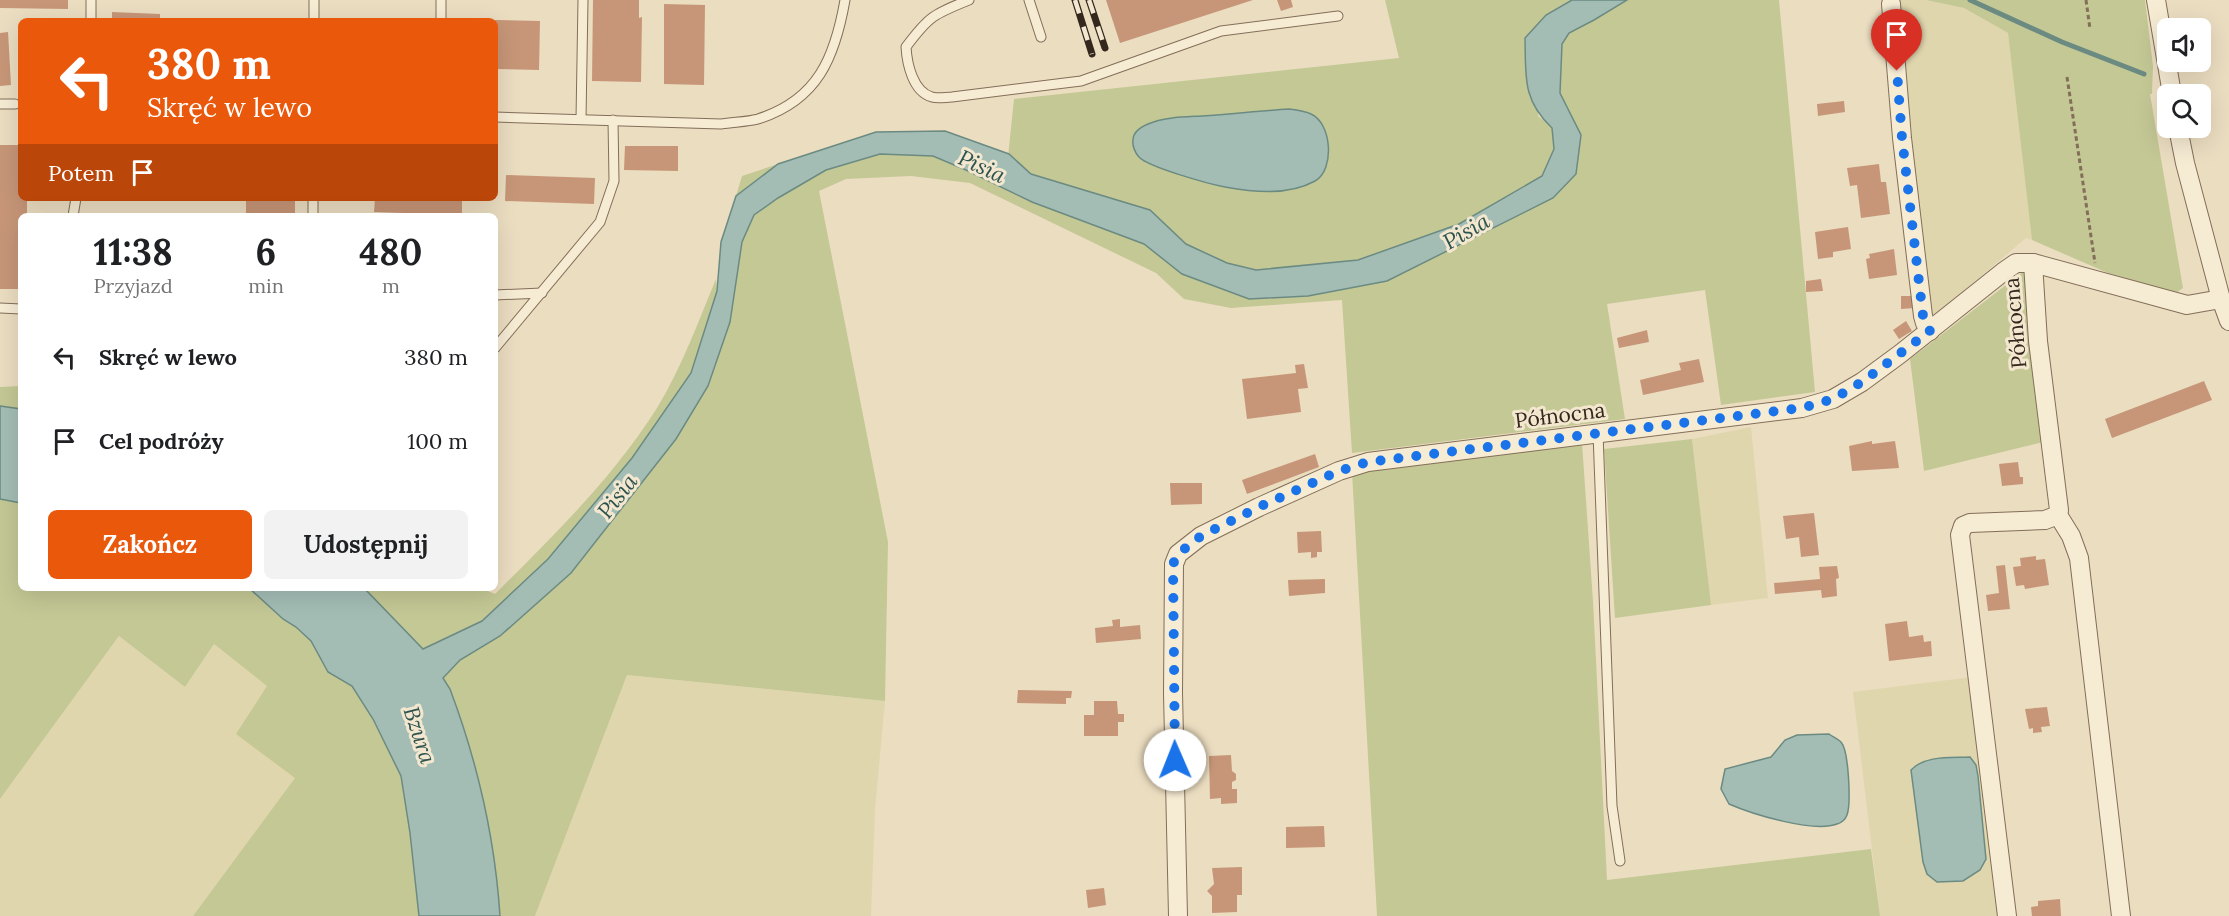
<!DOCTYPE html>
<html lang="pl">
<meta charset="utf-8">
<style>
:root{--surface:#fff;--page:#f2f2f2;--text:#202124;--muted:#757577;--accent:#ea580c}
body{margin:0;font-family:Lora,serif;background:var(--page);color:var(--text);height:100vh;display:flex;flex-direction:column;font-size:22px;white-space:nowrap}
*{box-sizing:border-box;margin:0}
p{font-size:20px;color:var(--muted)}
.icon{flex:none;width:33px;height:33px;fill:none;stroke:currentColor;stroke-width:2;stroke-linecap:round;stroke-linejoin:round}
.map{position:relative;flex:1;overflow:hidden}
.sheet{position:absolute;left:18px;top:213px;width:480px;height:378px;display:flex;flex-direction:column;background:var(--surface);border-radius:9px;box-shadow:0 6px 24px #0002}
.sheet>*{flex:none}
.top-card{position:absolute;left:18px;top:18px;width:480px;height:183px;border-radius:9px;box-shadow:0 6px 24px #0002;background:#ea580c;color:#fff;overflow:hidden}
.controls{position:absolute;left:2157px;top:18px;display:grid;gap:12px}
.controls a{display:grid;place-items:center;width:54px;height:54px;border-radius:9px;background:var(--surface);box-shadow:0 6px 24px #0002;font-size:30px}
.pin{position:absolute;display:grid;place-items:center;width:51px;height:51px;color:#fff;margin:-62px -26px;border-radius:50% 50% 50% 0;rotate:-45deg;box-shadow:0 0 6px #0007}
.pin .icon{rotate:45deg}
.me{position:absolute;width:66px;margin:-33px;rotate:359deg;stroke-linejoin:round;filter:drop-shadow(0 0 4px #0008)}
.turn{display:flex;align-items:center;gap:21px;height:126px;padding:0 30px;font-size:27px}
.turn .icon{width:78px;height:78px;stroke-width:2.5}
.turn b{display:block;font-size:42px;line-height:51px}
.then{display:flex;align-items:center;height:57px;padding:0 30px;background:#0003;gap:12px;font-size:22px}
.eta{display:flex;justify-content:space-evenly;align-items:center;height:102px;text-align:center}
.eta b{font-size:36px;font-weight:700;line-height:42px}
.primary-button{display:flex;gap:12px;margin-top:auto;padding:12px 30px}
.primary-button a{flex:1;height:69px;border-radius:9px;background:var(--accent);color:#fff;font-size:24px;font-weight:700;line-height:69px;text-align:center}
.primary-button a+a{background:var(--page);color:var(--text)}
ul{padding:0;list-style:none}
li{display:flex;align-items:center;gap:18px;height:84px;padding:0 30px}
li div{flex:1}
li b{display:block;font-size:22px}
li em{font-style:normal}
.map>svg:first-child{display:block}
</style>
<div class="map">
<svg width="2229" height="916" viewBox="0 0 2229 916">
<rect width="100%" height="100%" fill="#ebddc0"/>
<g fill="#e0d6ae">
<path d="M1896,0H1926L1964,8L2008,33L2030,219L2032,240L2026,238L1927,322Z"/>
<path d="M1751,427L1768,598L1711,605L1692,439Z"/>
<path d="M120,635L185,687L214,644L268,686L296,778L193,916H0V799Z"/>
<path d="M627,675L885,701L875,810L871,916H535Z"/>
<path d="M1972,677L2001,916H1880L1853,692Z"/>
</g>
<g fill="#c4c895">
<path d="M1385,0H1572L1546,15L1538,116L1552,127L1554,149L1542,176L1459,224L1358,260L1256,270L1227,263L1186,244L1150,210L1031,174L1008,157L1014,99L1399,58Z"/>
<path d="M1627,0H1779L1815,392L1721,405L1705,290L1607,304L1625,419L1352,453L1342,300L1231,308L1184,299L1156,273L970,183L911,176L846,179L819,191L888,542L885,701L627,675L535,916H500C495,839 477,761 450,689L443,678L460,660L500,636L571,573L676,439L708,386L730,322L742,242L754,215L778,198L826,170L880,154L933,156L966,170L1032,202L1144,244L1182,274L1249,299L1553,198L1576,174L1570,112L1560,93L1562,44L1569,33L1594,20Z"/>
<path d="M1926,0H2145L2153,66L2152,94H2150L2183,288L2176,293L2108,273L2032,240L2008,33L1964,8Z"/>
<path d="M778,164L736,196L742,176Z"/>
<path d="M2024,271L2043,442L1924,471L1910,359Z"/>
<path d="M716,279L717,291L691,373L632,458L548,559L482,621L423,650L364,588H481L495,594C554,535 612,479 657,408C682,367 698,322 716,279Z"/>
<path d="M21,386V409L0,406V387Z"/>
<path d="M1692,439L1711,605L1615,618L1604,449Z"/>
<path d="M1582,443L1593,601L1607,880L1871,849L1880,916H1377L1352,472Z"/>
<path d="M0,499L21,503V588H249L283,619L296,627L311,641L328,672L352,686L373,719L401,776L410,833L419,916H193L295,778L236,734L267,686L214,644L185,687L119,636L0,799Z"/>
</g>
<g fill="#a3bdb5" stroke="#6b8b82" stroke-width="1.5">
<path d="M1572,0H1627L1594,20L1569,33L1562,44L1560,93L1581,135L1576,174L1553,198L1387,281L1308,296L1249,299L1182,274L1144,244L1032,202L966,170L933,156L880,154L826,170L778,198L754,215L742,242L730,322L708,386L676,439L571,573L500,636L460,660L443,678L450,689C477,761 495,839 500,916H419L410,833L401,776L373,719L352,686L328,672L311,641L296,627L283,619L249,588H364L423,649L482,621L548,559L632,458L691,373L717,291L721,242L736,196L778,164L876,132L945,131L1009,154L1031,174L1150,210L1186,244L1227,263L1256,270L1358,260L1459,224L1542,176L1554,149L1552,128C1522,100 1526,76 1525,38L1546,15Z"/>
<path d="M1289,109C1296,110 1305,111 1311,114C1332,123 1335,170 1315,181C1288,196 1253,192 1225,187C1209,184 1148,167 1139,157C1135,153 1132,145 1133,140C1133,132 1141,127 1148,124C1164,117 1184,117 1202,116C1231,114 1260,111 1289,109Z"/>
<path d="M0,406L21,409V503L0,499Z"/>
<path d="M1829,734C1833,737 1838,739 1841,742C1849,751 1851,804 1847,815C1845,820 1841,823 1837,824C1813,833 1752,814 1729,804L1721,789L1725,769L1771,757L1785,740L1797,735Z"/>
<path d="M1970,757L1976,765L1978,776L1986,859L1980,870L1963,881L1937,882L1927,874L1923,862L1911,770C1925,755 1951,758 1970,757Z"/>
</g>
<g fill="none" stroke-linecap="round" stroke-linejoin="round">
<path stroke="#6b8b82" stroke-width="5" d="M1970,0L2062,42L2144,74"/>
</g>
<g fill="#c79678">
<path d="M0,0H68V9L0,8Z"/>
<path d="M593,0H639V18L642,17L641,82L592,81Z"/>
<path d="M1106,0H1253L1120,43Z"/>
<path d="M1277,0H1291L1293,7L1281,11Z"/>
<path d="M664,4L705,5L704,85L664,84Z"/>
<path d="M112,12L160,14V21H112Z"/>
<path d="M495,20L540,21L539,70L495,69Z"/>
<path d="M8,32L11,85L0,86V33Z"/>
<path d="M1844,101L1845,112L1818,116L1817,104Z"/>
<path d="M0,145H21V198H27V216H21V289H0Z"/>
<path d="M625,146H678V171L624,170Z"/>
<path d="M1879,164L1881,182H1886L1890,214L1861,218L1857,185L1850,186L1847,168Z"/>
<path d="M506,175L595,178L594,204L505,201Z"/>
<rect x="246" y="198" width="49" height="18"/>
<path d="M375,198H462V215L374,212Z"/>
<path d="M1848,227L1851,249L1833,252V257L1818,259L1815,232Z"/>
<path d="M1894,249L1897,275L1869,279L1866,259L1870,258L1869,254Z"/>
<path d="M1821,279L1823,291L1806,292V281Z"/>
<path d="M1901,296H1914L1915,308L1901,309Z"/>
<path d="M1906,321L1912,331L1899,339L1893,330Z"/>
<path d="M1647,330L1649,342L1619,348L1617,338Z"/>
<path d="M1699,359L1704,382L1643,395L1640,380L1681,370L1679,363Z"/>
<path d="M1304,364L1308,388L1298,389L1301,412L1247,419L1242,379L1296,373L1295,365Z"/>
<path d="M2204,381L2212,400L2112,438L2105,419Z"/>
<path d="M1872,441V444L1895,441L1899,468L1852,471L1849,446Z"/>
<path d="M1315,454L1319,467L1247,494L1242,480Z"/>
<path d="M2018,462L2020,477H2023V484L2002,486L1999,464Z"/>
<path d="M1170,483H1202V504L1171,505Z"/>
<path d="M1814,513L1819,555L1801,557L1799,537L1786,539L1783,516Z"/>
<path d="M1321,531L1322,552H1317V557L1311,558V552L1298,553L1297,532Z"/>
<path d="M2036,556V560L2045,559L2049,585L2025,589L2024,585L2016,586L2013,567L2021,566L2020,558Z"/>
<path d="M2005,565L2010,609L1988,611L1986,595L1999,593L1996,566Z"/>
<path d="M1837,566L1839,578L1836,579L1837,596L1822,598L1821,590L1775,594L1774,583L1820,579L1819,567Z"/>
<path d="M1325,579V593L1289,596L1288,580Z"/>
<path d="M1120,619V627L1140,625L1141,639L1096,643L1095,628L1113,626L1112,620Z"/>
<path d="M1907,621L1909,637L1923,635L1924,642L1931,641L1932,656L1889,661L1885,624Z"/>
<path d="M1018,690L1072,691L1071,698H1066V704L1017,703Z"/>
<path d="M1094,701H1117L1118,714H1124V722H1118V736H1084V715H1094Z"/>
<path d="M2047,707L2050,726L2041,727L2042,732L2033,733V728L2029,729L2025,709Z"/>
<path d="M1231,755L1232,771L1236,774V780L1232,782V789H1237V803L1221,804V798L1210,799L1209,756Z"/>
<path d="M1324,826L1325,847L1286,848V827Z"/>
<path d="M1242,867V895H1237V912L1212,913V896L1207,891L1214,884L1212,868Z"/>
<path d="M1104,888L1106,905L1088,908L1086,890Z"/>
<path d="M2060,899L2061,916H2032L2031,907L2038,906V901Z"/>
</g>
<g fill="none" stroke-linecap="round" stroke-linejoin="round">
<defs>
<g id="lane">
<path d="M969,0C934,14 929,16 906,47C907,64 913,92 932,97C938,99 946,97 952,97L1081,81L1221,31L1338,16"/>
<path d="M1029,0L1041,37"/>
<path d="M91,21V0"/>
<path d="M314,21V0"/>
<path d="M441,21V0"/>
<path d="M0,104H15"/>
<path d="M495,117L721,124C733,122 747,122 758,119C818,100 835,57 845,0"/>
<path d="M581,119L583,0"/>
<path d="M313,198V216"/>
<path d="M73,216L76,198"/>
<path d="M495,295L542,293"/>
<path d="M0,308L21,309"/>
<path d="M495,348L600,222L614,181L613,120"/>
<path d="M1598,433L1612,806L1620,861"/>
</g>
<g id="street">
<path d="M2156,0L2172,94"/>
<path d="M1891,4L1902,138L1923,316L1925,323L1930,331"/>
<path d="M2178,128L2185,163L2221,299L2229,321"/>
<path d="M2033,263L2187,305L2221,299"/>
<path d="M2058,515L2071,536L2079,558L2121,916"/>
<path d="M1178,916L1173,693L1174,564L1178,554L1201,536L1259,507L1339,471L1368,462L1802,408L1833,399L1862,382L1900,354L2003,272L2016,263H2033L2038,341L2059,510L2058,515"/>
<path d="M2007,916L1960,535L1963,526L1970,523L2045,520L2058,515"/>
</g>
</defs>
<use href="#lane" stroke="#836e59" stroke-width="11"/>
<use href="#street" stroke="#836e59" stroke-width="20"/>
<g stroke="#836e59" stroke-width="3" stroke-dasharray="4.5 3" stroke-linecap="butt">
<path d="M2086,0L2090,29"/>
<path d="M2067,77L2095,263"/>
</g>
<use href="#lane" stroke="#f6ebd3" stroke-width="9"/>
<use href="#street" stroke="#f6ebd3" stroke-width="18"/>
<defs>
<g id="rail">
<path d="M1075,0L1092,54"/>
<path d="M1089,0L1105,48"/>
</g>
</defs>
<use href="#rail" stroke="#34271d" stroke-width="7"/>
<use href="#rail" stroke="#f3e7cf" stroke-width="4.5" stroke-dasharray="14" stroke-linecap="butt"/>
</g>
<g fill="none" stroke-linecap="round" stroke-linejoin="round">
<path stroke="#1a73e8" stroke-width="10" stroke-dasharray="0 18" d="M1175,760L1173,564L1178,554L1201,536L1259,507L1339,471L1368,462L1802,408L1833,399L1862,382L1930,331L1924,323L1923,316L1902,138L1897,71"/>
</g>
<g text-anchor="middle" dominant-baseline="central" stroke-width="6" stroke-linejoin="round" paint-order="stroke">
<g font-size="21" fill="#34271d" stroke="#f3e7cf">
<text transform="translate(2015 323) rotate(-95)">Północna</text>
<text transform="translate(1560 415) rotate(-7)">Północna</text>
</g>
<g font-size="22" font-style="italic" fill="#2d534f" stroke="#f3e7cf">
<text transform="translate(982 166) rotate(25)">Pisia</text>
<text transform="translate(1466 231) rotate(-30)">Pisia</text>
<text transform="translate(617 496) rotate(-52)">Pisia</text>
<text transform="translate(420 735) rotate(72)">Bzura</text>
</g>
</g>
</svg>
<div class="controls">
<a><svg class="icon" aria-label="sound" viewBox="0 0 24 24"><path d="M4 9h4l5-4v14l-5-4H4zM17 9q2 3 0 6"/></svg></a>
<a><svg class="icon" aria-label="search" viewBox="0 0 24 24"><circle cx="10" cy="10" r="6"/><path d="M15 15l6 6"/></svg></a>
</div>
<div class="pin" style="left:1897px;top:71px;background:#d93025"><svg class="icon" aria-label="arrive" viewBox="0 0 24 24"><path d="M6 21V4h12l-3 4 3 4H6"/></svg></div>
<svg class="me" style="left:1175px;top:760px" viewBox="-20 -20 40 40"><circle r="19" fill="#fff"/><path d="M0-13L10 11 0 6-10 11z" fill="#1a73e8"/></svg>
<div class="top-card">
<div class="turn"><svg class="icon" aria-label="left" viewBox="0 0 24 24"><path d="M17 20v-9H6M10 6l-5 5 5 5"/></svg><div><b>380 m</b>Skręć w lewo</div></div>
<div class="then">Potem<svg class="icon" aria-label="arrive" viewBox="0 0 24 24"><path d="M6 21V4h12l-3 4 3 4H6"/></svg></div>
</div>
<section class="sheet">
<div class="eta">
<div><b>11:38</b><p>Przyjazd</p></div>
<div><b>6</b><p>min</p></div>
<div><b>480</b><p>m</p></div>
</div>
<ul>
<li><svg class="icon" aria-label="left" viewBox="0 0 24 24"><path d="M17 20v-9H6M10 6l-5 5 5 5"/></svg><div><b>Skręć w lewo</b></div><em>380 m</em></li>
<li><svg class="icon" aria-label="arrive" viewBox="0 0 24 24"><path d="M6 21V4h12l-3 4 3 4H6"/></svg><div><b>Cel podróży</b></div><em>100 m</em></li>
</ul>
<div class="primary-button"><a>Zakończ</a><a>Udostępnij</a></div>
</section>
</div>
